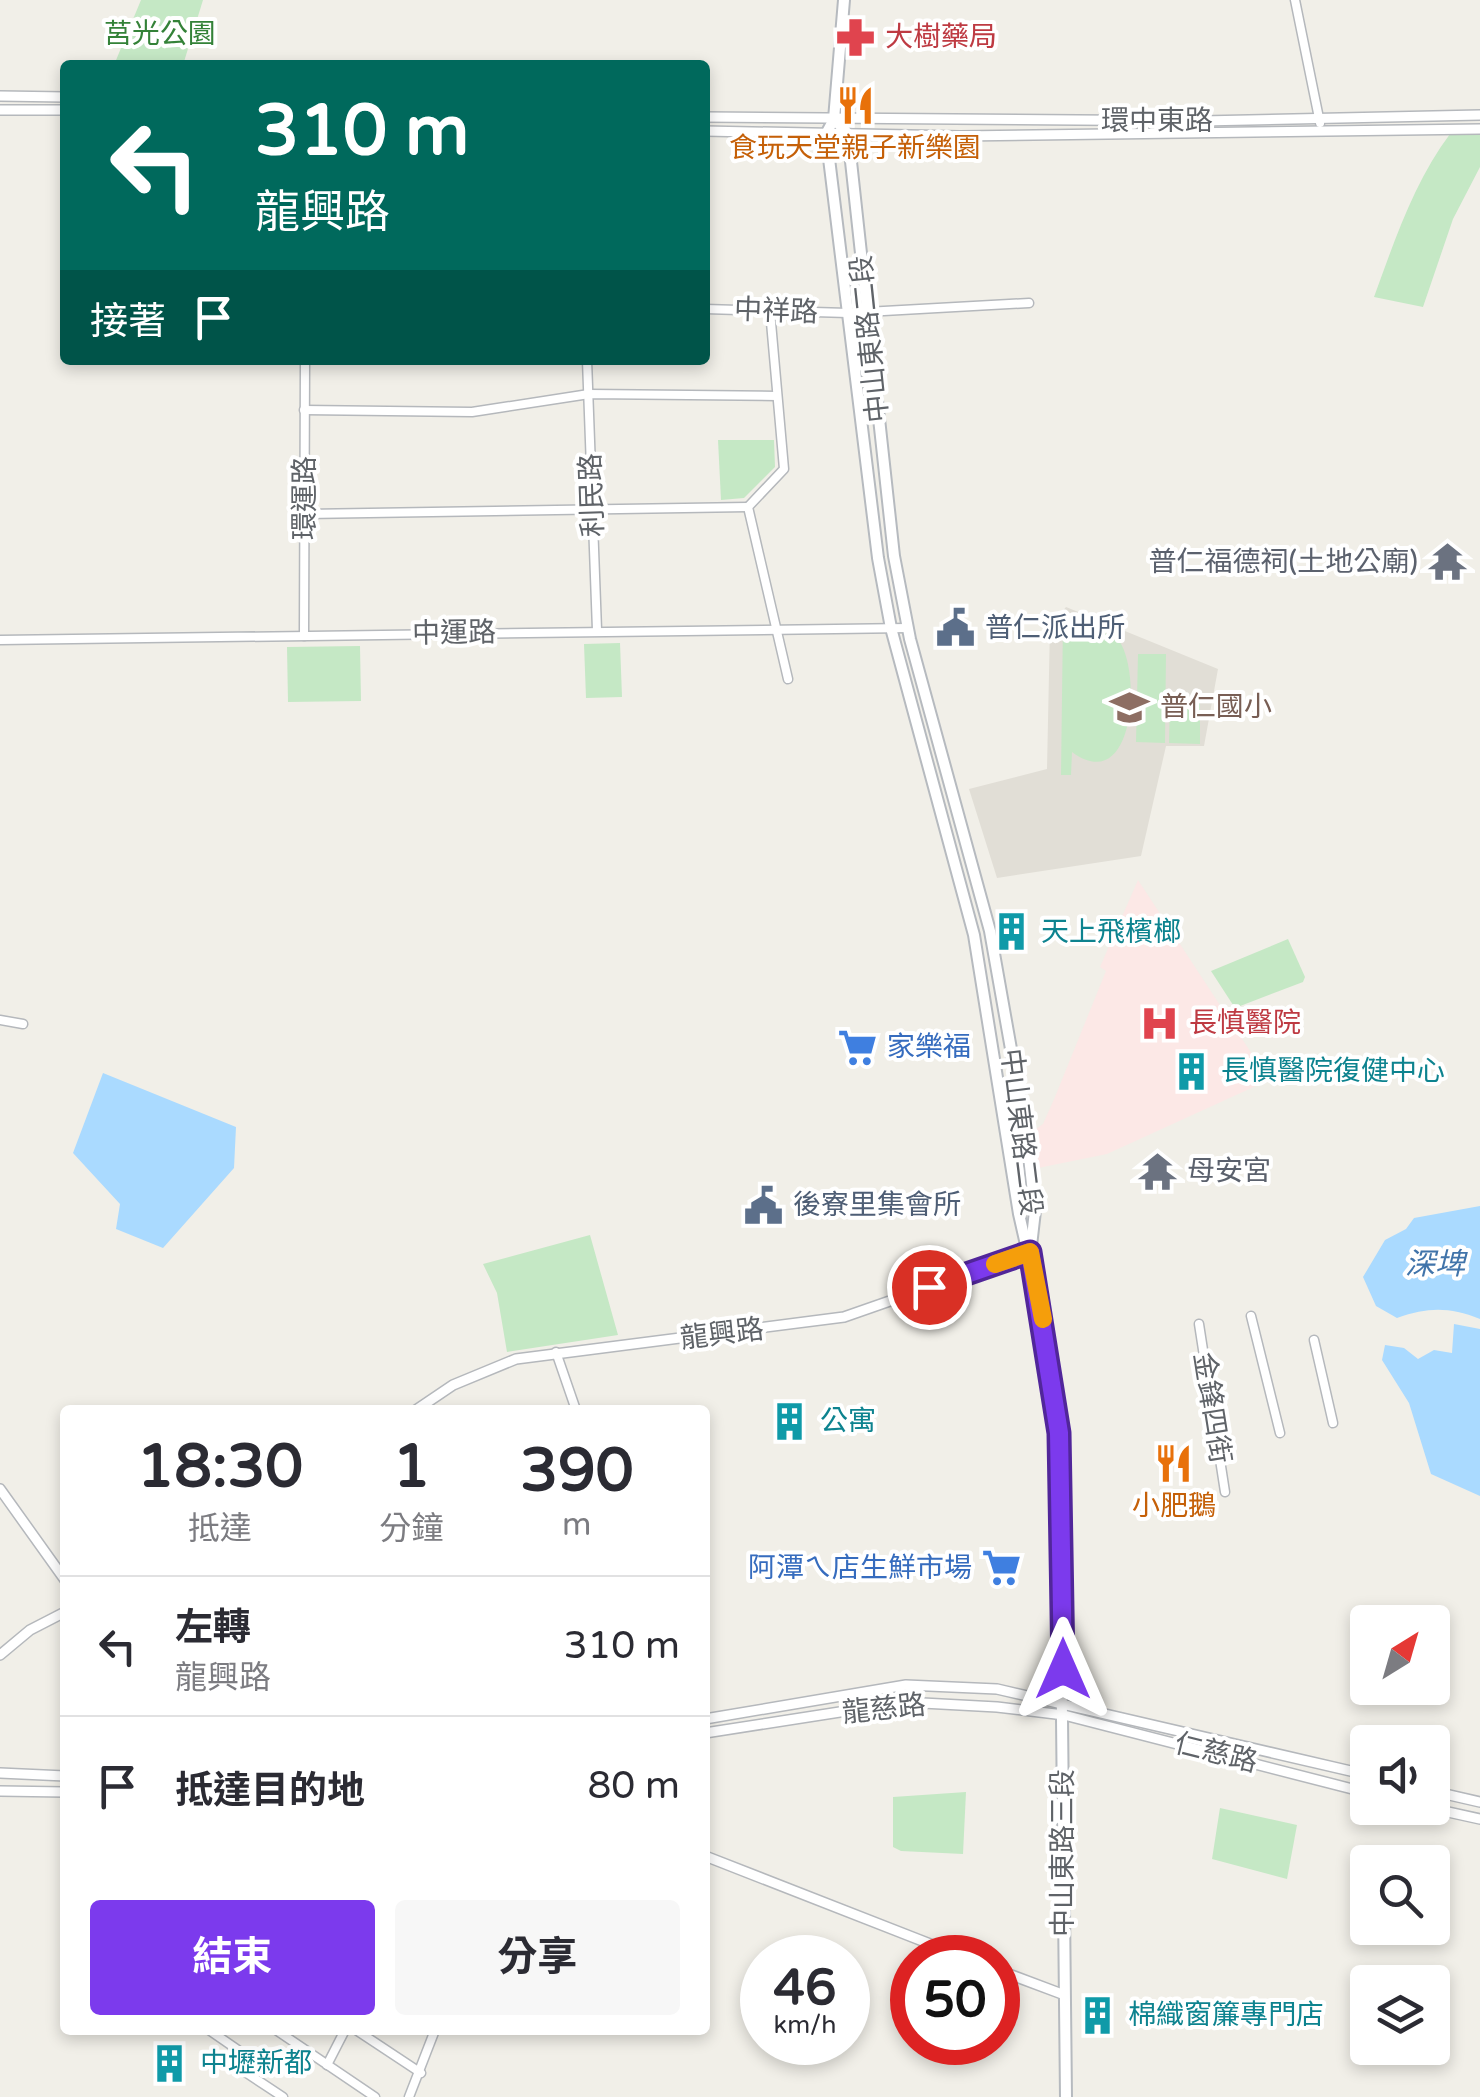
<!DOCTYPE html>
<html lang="zh-TW">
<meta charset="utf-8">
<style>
:root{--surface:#fff;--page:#f7f7f7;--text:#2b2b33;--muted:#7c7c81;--line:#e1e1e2;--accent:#7c3aed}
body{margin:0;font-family:"Varela Round","Noto Sans TC",sans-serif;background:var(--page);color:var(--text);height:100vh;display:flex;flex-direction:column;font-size:38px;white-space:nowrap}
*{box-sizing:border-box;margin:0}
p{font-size:32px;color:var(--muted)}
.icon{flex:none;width:55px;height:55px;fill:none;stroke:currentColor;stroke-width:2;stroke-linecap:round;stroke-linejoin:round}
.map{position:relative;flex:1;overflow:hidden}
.details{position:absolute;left:60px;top:1405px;width:650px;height:630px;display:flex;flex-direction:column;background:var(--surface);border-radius:10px;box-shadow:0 5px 15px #0003}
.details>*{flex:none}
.top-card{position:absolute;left:60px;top:60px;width:650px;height:305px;border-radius:10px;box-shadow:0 5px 15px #0003;background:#00695c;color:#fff;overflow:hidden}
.needle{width:65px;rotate:37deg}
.tools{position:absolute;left:1350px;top:1605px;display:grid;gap:20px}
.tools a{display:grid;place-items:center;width:100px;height:100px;border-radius:10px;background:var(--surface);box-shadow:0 5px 15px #0003;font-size:50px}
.speed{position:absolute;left:740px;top:1935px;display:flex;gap:20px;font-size:50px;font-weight:700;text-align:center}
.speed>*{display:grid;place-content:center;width:130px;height:130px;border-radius:50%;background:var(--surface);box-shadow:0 5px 15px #0003;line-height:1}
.speed small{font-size:25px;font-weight:400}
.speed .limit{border:15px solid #d22;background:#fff;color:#111}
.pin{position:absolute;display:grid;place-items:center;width:85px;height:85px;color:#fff;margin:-42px;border:5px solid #fff;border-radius:50%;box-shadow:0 2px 10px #0007}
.me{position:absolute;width:110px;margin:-55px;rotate:0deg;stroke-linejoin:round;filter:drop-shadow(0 0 8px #0008)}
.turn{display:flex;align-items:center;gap:35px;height:210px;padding:0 30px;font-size:45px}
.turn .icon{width:130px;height:130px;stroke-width:2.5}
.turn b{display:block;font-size:70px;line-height:85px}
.then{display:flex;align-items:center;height:95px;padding:0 30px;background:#0003;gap:20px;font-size:38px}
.eta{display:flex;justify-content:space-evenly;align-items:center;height:170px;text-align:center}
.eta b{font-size:60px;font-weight:700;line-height:70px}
.primary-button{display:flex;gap:20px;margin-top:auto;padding:20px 30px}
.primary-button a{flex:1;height:115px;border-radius:10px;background:var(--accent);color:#fff;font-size:40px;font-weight:700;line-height:115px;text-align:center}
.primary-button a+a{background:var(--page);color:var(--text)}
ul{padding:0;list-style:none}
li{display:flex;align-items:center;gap:30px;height:140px;padding:0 30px;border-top:2px solid var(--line)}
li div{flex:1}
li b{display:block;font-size:38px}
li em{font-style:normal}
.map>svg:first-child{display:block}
</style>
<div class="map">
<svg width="1480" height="2097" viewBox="0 0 1480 2097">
<rect width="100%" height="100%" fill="#f1efe8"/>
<path fill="#e1ded6" d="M1066,607L1218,669L1204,746H1166L1141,856L997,878L969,789L1047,769L1050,626Z"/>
<path fill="#fce8e6" d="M1138,880L1269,1080L1107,1154L1038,1168L1032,1132L1043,1124L1055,1097L1106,971L1100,967Z"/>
<g fill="#c5e8c5">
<path d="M141,0H203L183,65H114Z"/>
<path d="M1450,134H1480V167L1453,219L1423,307L1374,297C1394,242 1415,180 1450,134Z"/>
<path d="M718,440H774L775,467L744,498L721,500Z"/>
<path d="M1063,619L1074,620L1073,639L1095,630L1116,637C1143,664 1136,799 1072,752L1071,775H1061Z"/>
<path d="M620,643L622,697L586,698L584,644Z"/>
<path d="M360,646L361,701L288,702L287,647Z"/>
<path d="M1138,654H1166L1165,743L1136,742Z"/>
<path d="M1170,699H1200V744L1169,743Z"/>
<path d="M1288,939L1305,977L1303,982L1235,1008L1211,971Z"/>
<path d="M590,1235L618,1335L507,1352L497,1293L483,1264Z"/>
<path d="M966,1792L963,1854L901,1851L893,1847V1797Z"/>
<path d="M1220,1808L1297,1825L1287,1879L1212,1859Z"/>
</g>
<g fill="#aadaff">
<path d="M103,1073L236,1127L234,1168L163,1248L116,1229L120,1204L73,1153Z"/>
<path d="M1480,1206V1319C1449,1307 1429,1307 1397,1318L1376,1306L1363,1277L1385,1240L1406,1229L1414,1218Z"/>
<path d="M1454,1324L1480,1329V1496L1431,1474L1409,1403L1382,1360L1385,1345L1404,1348L1418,1359L1434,1350L1452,1353Z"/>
</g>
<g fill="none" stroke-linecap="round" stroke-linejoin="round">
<path stroke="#aadaff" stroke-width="2.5" d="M1222,1766L1230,1764"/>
<defs>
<g id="minor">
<path d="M1295,0L1320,123"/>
<path d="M705,309L848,313L1029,303"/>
<path d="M770,311L784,469L748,507L788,679"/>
<path d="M587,360L597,630"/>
<path d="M304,410L472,412L589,394L777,396"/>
<path d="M306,514L748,507"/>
<path d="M304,636L305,360"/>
<path d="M0,640L908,628"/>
<path d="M0,1020L23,1024"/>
<path d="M1251,1316L1280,1433"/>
<path d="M1199,1324L1225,1492"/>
<path d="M1314,1340L1333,1423"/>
<path d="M556,1352L576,1410"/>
<path d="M209,2030L238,2050"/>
<path d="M276,2030L375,2097"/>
<path d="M356,2030L421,2073"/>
<path d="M230,2062L283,2097"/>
<path d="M327,2065L345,2030"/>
<path d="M409,2097L435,2030"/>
</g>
<g id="tertiary">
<path d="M0,96L65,97"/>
<path d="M0,110H65"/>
<path d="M705,117L1202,121L1480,115"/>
<path d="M705,131L960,136L1480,129"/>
<path d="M416,1410L453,1385L516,1359L844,1317L1030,1252"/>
<path d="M0,1489L65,1580"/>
<path d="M0,1655L30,1630L65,1612"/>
<path d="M705,1719L906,1685L997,1689L1368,1775"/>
<path d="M705,1733L904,1702L997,1707L1064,1715L1368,1793"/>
<path d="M0,1773L65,1776"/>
<path d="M0,1791L65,1792"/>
<path d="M1432,1791L1480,1802"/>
<path d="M1430,1808L1480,1819"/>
<path d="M705,1856L966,1958"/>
<path d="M998,1970L1062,1994"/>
</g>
<g id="secondary">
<path d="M844,0L834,119L826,134L878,558L891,628L974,935L1019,1214L1045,1328L1059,1433L1066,2097"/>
<path d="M834,119L848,134L894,556L910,639L990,931L1027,1139L1035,1211L1031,1246"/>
</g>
</defs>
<use href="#minor" stroke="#b5b8bc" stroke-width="11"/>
<use href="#tertiary" stroke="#b5b8bc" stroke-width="12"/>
<use href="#secondary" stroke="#b6babf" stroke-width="14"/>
<use href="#minor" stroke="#fff" stroke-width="8"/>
<use href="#tertiary" stroke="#fff" stroke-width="9"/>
<use href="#secondary" stroke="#fff" stroke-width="10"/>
</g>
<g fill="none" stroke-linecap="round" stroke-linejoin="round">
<defs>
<path id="route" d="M929,1287L1030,1252L1059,1433L1063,1669"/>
</defs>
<use href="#route" stroke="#51269a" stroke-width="25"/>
<use href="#route" stroke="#7c3aed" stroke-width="18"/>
<path stroke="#f59e0b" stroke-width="18" d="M995,1264L1030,1252L1043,1319"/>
</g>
<defs>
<symbol id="pharmacy-bare" viewBox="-9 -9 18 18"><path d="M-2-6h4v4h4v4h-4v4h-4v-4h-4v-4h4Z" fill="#e0444e" stroke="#fff" stroke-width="2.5" paint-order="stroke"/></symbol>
<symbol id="restaurant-bare" viewBox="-9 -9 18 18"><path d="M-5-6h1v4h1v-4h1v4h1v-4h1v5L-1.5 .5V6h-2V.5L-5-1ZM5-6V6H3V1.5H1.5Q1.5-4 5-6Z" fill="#e8710a" stroke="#fff" stroke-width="2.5" paint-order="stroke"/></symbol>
<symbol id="temple-bare" viewBox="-9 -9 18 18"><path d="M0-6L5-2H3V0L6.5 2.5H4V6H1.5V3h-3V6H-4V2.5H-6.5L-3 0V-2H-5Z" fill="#6b7280" stroke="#fff" stroke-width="2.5" paint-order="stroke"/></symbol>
<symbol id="civic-bare" viewBox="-9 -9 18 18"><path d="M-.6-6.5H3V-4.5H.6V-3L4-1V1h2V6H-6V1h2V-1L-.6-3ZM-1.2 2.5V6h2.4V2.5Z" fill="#5c6f8a" stroke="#fff" stroke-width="2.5" paint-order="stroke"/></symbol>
<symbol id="school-bare" viewBox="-9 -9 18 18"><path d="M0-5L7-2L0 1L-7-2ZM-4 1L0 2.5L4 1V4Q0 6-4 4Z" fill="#8d6e63" stroke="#fff" stroke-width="2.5" paint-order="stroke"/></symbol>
<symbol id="building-bare" viewBox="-9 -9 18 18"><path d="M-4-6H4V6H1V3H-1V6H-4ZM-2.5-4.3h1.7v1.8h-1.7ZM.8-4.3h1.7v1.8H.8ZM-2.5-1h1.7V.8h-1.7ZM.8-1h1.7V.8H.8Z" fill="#0f9aa8" stroke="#fff" stroke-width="2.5" paint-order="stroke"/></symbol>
<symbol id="hospital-bare" viewBox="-9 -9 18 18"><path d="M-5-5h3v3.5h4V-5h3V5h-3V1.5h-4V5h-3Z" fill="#e0444e" stroke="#fff" stroke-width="2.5" paint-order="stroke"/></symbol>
<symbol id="supermarket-bare" viewBox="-9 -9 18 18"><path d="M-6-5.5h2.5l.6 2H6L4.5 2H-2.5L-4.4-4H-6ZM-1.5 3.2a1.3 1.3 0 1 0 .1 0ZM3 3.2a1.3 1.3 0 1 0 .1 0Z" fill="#3f7fe0" stroke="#fff" stroke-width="2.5" paint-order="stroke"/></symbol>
</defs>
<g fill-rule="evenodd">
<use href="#pharmacy-bare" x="828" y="10" width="55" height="55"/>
<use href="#restaurant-bare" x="828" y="78" width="55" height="55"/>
<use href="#temple-bare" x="1420" y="534" width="55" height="55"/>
<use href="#civic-bare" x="928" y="600" width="55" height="55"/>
<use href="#school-bare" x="1102" y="680" width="55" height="55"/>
<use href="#building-bare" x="984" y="904" width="55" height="55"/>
<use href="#hospital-bare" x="1132" y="996" width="55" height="55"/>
<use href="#supermarket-bare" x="830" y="1020" width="55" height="55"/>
<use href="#building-bare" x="1164" y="1044" width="55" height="55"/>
<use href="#temple-bare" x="1130" y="1144" width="55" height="55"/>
<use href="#civic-bare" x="736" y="1178" width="55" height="55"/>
<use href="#building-bare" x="762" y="1394" width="55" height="55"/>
<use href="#restaurant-bare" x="1146" y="1436" width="55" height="55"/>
<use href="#supermarket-bare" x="974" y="1540" width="55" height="55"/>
<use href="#building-bare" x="1070" y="1988" width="55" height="55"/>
<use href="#building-bare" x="142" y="2036" width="55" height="55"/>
</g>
<g text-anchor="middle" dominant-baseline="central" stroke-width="8" stroke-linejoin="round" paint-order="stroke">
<g font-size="28" fill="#348238" stroke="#fff">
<text x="160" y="34">莒光公園</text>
</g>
<g font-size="28" fill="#be3a42" stroke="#fff" text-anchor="start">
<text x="885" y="37">大樹藥局</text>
<text x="1189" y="1023">長慎醫院</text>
</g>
<g font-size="28" fill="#5f6368" stroke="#fff">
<text x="1157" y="121">環中東路</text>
<text transform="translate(776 311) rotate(2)">中祥路</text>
<text transform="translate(870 339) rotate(-96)">中山東路二段</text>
<text transform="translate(592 495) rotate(-92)">利民路</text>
<text transform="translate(305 498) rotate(-90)">環運路</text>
<text transform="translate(454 633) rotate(-1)">中運路</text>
<text transform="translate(1021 1132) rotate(83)">中山東路二段</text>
<text transform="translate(722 1334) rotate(-7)">龍興路</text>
<text transform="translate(1212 1408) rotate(81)">金鋒四街</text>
<text transform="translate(884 1709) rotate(-6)">龍慈路</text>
<text transform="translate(1216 1753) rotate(14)">仁慈路</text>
<text transform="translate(1063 1853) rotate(-90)">中山東路三段</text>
</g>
<g font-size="28" fill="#c56008" stroke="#fff">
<text x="855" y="148">食玩天堂親子新樂園</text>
<text x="1174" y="1506">小肥鵝</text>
</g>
<g font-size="28" fill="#5b616d" stroke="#fff" text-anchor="end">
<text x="1418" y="562">普仁福德祠(土地公廟)</text>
<text x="1187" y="1171" text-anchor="start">母安宮</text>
</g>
<g font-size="28" fill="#4e5e75" stroke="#fff" text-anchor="start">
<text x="985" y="628">普仁派出所</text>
<text x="793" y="1205">後寮里集會所</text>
</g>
<g font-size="28" fill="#785e54" stroke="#fff" text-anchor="start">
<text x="1160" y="707">普仁國小</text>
</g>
<g font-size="28" fill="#0d838f" stroke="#fff" text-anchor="start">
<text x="1041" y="932">天上飛檳榔</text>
<text x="1221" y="1071">長慎醫院復健中心</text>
<text x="820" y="1421">公寓</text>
<text x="1128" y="2015">棉織窗簾專門店</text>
<text x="200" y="2063">中壢新都</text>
</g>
<g font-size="28" fill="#366cbe" stroke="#fff" text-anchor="start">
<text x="887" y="1047">家樂福</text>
<text x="972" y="1568" text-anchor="end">阿潭ㄟ店生鮮市場</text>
</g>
<g font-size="30" font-style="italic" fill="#4174aa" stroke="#fff">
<text x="1435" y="1264">深埤</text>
</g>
</g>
</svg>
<div class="tools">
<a><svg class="needle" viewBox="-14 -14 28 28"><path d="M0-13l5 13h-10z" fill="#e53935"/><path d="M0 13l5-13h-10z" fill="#7c7c81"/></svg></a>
<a><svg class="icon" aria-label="sound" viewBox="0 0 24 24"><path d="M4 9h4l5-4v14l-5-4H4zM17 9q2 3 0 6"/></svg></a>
<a><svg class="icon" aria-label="search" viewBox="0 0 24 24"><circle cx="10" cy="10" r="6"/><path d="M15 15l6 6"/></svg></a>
<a><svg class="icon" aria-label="layers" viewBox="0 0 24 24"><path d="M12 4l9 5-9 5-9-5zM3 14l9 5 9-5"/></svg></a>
</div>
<div class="speed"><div>46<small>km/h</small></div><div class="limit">50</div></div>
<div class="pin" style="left:929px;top:1287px;background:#d93025"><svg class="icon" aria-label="arrive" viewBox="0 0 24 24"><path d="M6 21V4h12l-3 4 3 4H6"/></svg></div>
<svg class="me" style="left:1063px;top:1669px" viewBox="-20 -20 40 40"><path d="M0-17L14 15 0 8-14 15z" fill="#7c3aed" stroke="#fff" stroke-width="4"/></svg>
<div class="top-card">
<div class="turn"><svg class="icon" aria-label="left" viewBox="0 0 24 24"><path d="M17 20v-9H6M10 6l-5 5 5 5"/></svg><div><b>310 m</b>龍興路</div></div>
<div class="then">接著<svg class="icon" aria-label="arrive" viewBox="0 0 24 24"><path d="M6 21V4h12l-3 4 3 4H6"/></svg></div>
</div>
<section class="details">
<div class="eta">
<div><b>18:30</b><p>抵達</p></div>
<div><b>1</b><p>分鐘</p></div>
<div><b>390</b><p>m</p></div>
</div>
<ul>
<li><svg class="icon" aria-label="left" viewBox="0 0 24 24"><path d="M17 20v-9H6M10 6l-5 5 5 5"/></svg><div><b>左轉</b><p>龍興路</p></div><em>310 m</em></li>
<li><svg class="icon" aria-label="arrive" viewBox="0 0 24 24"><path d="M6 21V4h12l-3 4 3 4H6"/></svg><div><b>抵達目的地</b></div><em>80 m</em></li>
</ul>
<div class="primary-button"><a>結束</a><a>分享</a></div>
</section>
</div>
